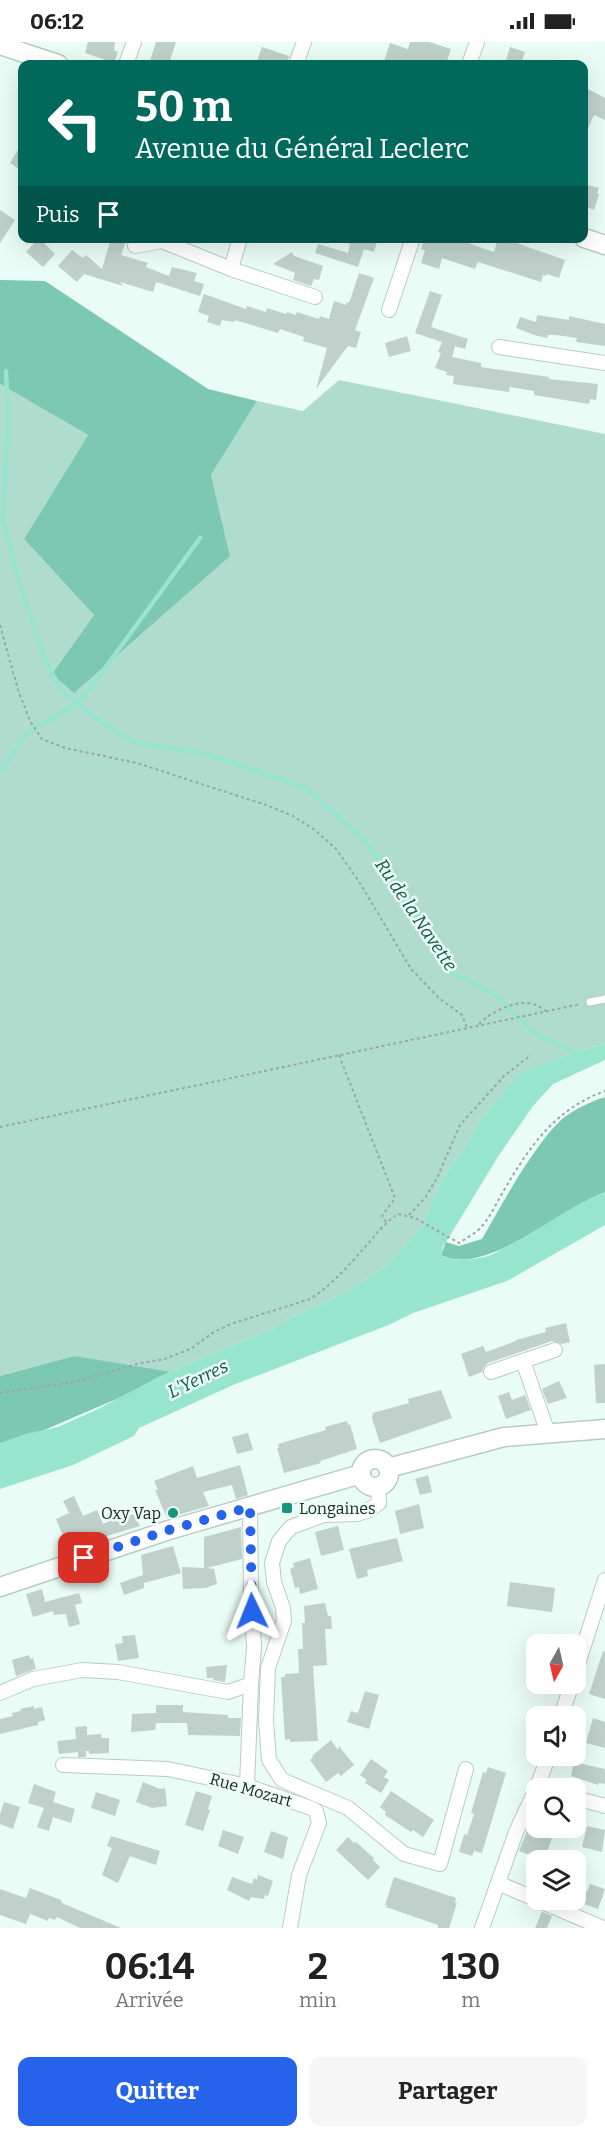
<!DOCTYPE html>
<html lang="fr">
<meta charset="utf-8">
<style>
:root{--surface:#fff;--page:#f6f6f6;--text:#222;--muted:#767676;--accent:#2563eb}
body{margin:0;font-family:Bitter,serif;background:var(--page);color:var(--text);height:100vh;display:flex;flex-direction:column;font-size:22px;white-space:nowrap}
*{box-sizing:border-box;margin:0}
p{font-size:20px;color:var(--muted)}
.icon{flex:none;width:33px;height:33px;fill:none;stroke:currentColor;stroke-width:2;stroke-linecap:round;stroke-linejoin:round}
.map{position:relative;height:1886px;overflow:hidden}
.sheet{display:flex;flex-direction:column;background:var(--surface);flex:1}
.sheet>*{flex:none}
.hud{position:absolute;left:18px;top:18px;width:570px;height:183px;border-radius:12px;box-shadow:0 6px 24px #0002;background:#00695c;color:#fff;overflow:hidden}
.needle{width:39px;rotate:188deg}
.controls{position:absolute;left:526px;top:1592px;display:grid;gap:12px}
.controls a{display:grid;place-items:center;width:60px;height:60px;border-radius:12px;background:var(--surface);box-shadow:0 6px 24px #0002;font-size:30px}
.pin{position:absolute;display:grid;place-items:center;width:51px;height:51px;color:#fff;margin:-26px;border-radius:12px;box-shadow:0 3px 9px #0006}
.me{position:absolute;width:66px;margin:-33px;rotate:358deg;stroke-linejoin:round;filter:drop-shadow(0 0 4px #0008)}
.turn{display:flex;align-items:center;gap:21px;height:126px;padding:0 18px;font-size:27px}
.turn .icon{width:78px;height:78px;stroke-width:2.5}
.turn b{display:block;font-size:42px;line-height:51px}
.then{display:flex;align-items:center;height:57px;padding:0 18px;background:#0003;gap:12px;font-size:22px}
.eta{display:flex;justify-content:space-evenly;align-items:center;height:102px;text-align:center}
.eta b{font-size:36px;font-weight:700;line-height:42px}
.primary-button{display:flex;gap:12px;margin-top:auto;padding:12px 18px}
.primary-button a{flex:1;height:69px;border-radius:12px;background:var(--accent);color:#fff;font-size:24px;font-weight:700;line-height:69px;text-align:center}
.primary-button a+a{background:var(--page);color:var(--text)}
.status{display:flex;justify-content:space-between;align-items:center;height:42px;padding:0 30px;background:var(--surface);direction:ltr}
.status svg{height:16px;fill:currentColor}
.map>svg:first-child{display:block}
</style>
<div class="status"><b>06:12</b><svg viewBox="0 0 49 12"><path d="M0 12V9h3v3zM5 12V6h3v6zM10 12V3h3v9zM15 12V0h3v12zM26 1h20v11H26zM47 4h2v5h-2z"/></svg></div>
<div class="map">
<svg width="605" height="1886" viewBox="0 0 605 1886">
<rect width="100%" height="100%" fill="#eafcf6"/>
<path fill="#afdccd" d="M339,338L605,392V1002L576,1010L520,1032L479,1080L465,1104L442,1137L422,1184L388,1223L352,1246L314,1266L289,1276L272,1287L162,1333L74,1314L0,1334V342L88,393L24,497L94,573L52,632L230,514L211,433L257,359L303,369Z"/>
<g fill="#7cc8b2">
<path d="M0,238L45,239L208,347L257,359L211,433L230,514L74,651L52,632L94,573L24,497L88,393L0,342Z"/>
<path d="M605,1055V1150C563,1166 483,1236 441,1213L446,1200L459,1204L482,1197C504,1159 527,1115 556,1083C568,1070 589,1060 605,1055Z"/>
<path d="M74,1314L177,1331L0,1407V1334Z"/>
</g>
<path fill="#98e5ce" d="M605,1002V1018L553,1042L533,1064L499,1113L443,1205L441,1213C454,1221 476,1218 491,1213C498,1210 504,1205 511,1202C543,1186 571,1163 605,1150V1183L507,1239L413,1271L391,1282L233,1343L139,1386L134,1394L73,1423L0,1447V1401L25,1392L58,1385L98,1367L162,1333L272,1287L289,1276L314,1266L352,1246L388,1223L422,1184L442,1137L465,1104L479,1080L520,1031L576,1010Z"/>
<g fill="none" stroke-linecap="round" stroke-linejoin="round">
<g stroke="#98e5ce" stroke-width="4.5">
<path d="M6,329L8,376L3,479L23,553L44,614L60,647L93,674L133,700L207,712L306,746L362,796L400,843L426,891L453,932L496,953L534,991L578,1012"/>
<path d="M0,731L26,692L78,661L100,633L200,496"/>
</g>
</g>
<g fill="#c0d1cb">
<path d="M88,0H115L114,8L118,10L114,21L85,11Z"/>
<path d="M156,0H176L169,22H149Z"/>
<path d="M410,0H429L451,7L446,22H383L390,1L408,7Z"/>
<path d="M262,5L289,14L287,22H256Z"/>
<path d="M510,5L525,10L521,22H505Z"/>
<path d="M584,45L605,56V78L594,73L584,95Z"/>
<path d="M22,101V129L10,121Z"/>
<path d="M588,143L599,146L597,151L599,152L594,168L584,164V146L587,148Z"/>
<path d="M0,168L15,178L0,201Z"/>
<path d="M39,196L55,212L43,225L26,210Z"/>
<path d="M111,196H127L121,213L148,221L146,225L169,234L172,225L197,231L194,239L204,242L200,254L156,240L153,250L120,240L123,244L84,232L77,240L58,224L72,208L83,216L86,213L102,227Z"/>
<path d="M340,196H378L374,210L364,207L358,225L315,211L318,202L348,211L350,202L340,198Z"/>
<path d="M425,196H454L494,210L498,196H502L565,218L559,236L547,232V234L543,233L541,240L478,220L475,227L442,216L439,227L421,221L425,208L421,207Z"/>
<path d="M292,210L294,214L323,224L319,238L314,237L311,244L293,238L295,231L273,222Z"/>
<path d="M359,231L374,236L355,288L361,290L356,306L348,304L316,347L327,306L303,299L304,295L280,287L278,291L235,278L234,280L222,278L220,284L207,280L209,274L198,270L204,252L246,267L247,264L266,270L267,266L286,272L287,270L296,273L297,270L319,277L320,274L329,277L334,259L346,263L347,260L349,261Z"/>
<path d="M430,249L442,253L431,285L468,297L465,307L455,304L452,315L481,321V325L549,335V337L598,342L596,358L590,357L589,362L534,353V349L510,345L509,350L453,342L454,334L446,333L447,330L435,326L441,311L438,310L442,300L415,291Z"/>
<path d="M537,273L569,278V274L605,282V304L576,300L577,296L556,293H548L547,296L534,293L516,286L520,275L536,280Z"/>
<path d="M407,294L411,309L389,315L385,301Z"/>
<path d="M566,1281L570,1300L562,1302L552,1299L488,1321L484,1325L482,1330L469,1335L461,1312L483,1304L486,1310L516,1299V1298L546,1290L545,1286Z"/>
<path d="M605,1322V1361H596L594,1323Z"/>
<path d="M559,1339L567,1356L548,1362L542,1347Z"/>
<path d="M441,1348L452,1376L380,1401L372,1376L373,1371L409,1361L408,1357Z"/>
<path d="M509,1350L512,1358L525,1353L531,1368L506,1377L498,1354Z"/>
<path d="M347,1379L348,1383L350,1382L357,1407L320,1419L321,1421L284,1431L277,1406H279L278,1402L326,1388L325,1385Z"/>
<path d="M248,1391L253,1408L237,1412L232,1395Z"/>
<path d="M240,1423L248,1453L236,1457L232,1443L203,1450L209,1464L167,1476L155,1448H158L154,1439L193,1424L197,1436Z"/>
<path d="M428,1433L432,1450L420,1453L415,1437Z"/>
<path d="M74,1454L83,1474L97,1468L103,1482L123,1473L124,1476L134,1472L140,1484L80,1502L78,1498L67,1503L56,1477L69,1471L63,1459Z"/>
<path d="M419,1462L424,1486L400,1492L395,1469Z"/>
<path d="M338,1484L344,1508L321,1514L315,1490Z"/>
<path d="M241,1485L242,1517L207,1526L214,1527L217,1542L205,1546L183,1547L182,1525L204,1526V1495Z"/>
<path d="M397,1496L403,1519L367,1528L368,1534L357,1537L349,1507Z"/>
<path d="M173,1504L181,1531L144,1541V1546L124,1553L120,1541L143,1533L141,1513Z"/>
<path d="M310,1516L318,1547L300,1552L299,1545L295,1546L290,1527L294,1525L293,1521Z"/>
<path d="M510,1540L555,1546L552,1570L507,1564Z"/>
<path d="M42,1547L45,1560L79,1551L82,1561L75,1563L80,1582L69,1585L66,1572L54,1573L53,1569L33,1575L26,1552Z"/>
<path d="M325,1561L328,1574H331L332,1587H325L327,1623L313,1624L318,1699L290,1700V1697L285,1698L281,1635H285V1632L299,1631L298,1607H303L302,1581H305L304,1564Z"/>
<path d="M135,1593L139,1616L118,1619L115,1602L123,1601L122,1594Z"/>
<path d="M603,1609L605,1610V1657L589,1652Z"/>
<path d="M29,1613L30,1617L33,1616L36,1627L16,1634L12,1618Z"/>
<path d="M227,1623L225,1640L213,1638V1636H207L206,1625Z"/>
<path d="M365,1649L379,1653L369,1687L347,1680L351,1669L358,1671Z"/>
<path d="M156,1663H183V1670L228,1673V1676H241L240,1694L188,1693L187,1681H156L155,1688L131,1690L132,1672L156,1671Z"/>
<path d="M34,1664V1667L42,1665L45,1678L38,1680V1683L0,1692V1677L13,1674L12,1671L21,1669L20,1667Z"/>
<path d="M593,1676L605,1680V1706L586,1701Z"/>
<path d="M87,1684V1693L101,1692V1696H109V1711L89,1712V1709H86V1715H78V1710L59,1712L57,1699L76,1697L75,1685Z"/>
<path d="M331,1698L338,1708L339,1704L354,1723L341,1734L338,1731L326,1740L310,1718L313,1715L312,1714Z"/>
<path d="M371,1717L388,1729L384,1735L389,1738L381,1751L365,1741L367,1738L360,1733Z"/>
<path d="M574,1720L605,1727V1742L599,1741L598,1743L571,1734Z"/>
<path d="M488,1725L506,1731L482,1811L474,1809L472,1814L459,1810L464,1792L467,1793L474,1772L471,1771L483,1730L486,1731Z"/>
<path d="M143,1740L160,1747L165,1746L167,1764L152,1766L136,1760Z"/>
<path d="M34,1742L56,1750L53,1760L75,1767L71,1781L53,1775L49,1789L37,1785L44,1766L28,1761Z"/>
<path d="M196,1749L212,1754L208,1767L210,1768L203,1789L185,1783Z"/>
<path d="M391,1749L434,1778L423,1795L413,1788L411,1790L385,1773L386,1770L380,1765Z"/>
<path d="M96,1750L120,1758L115,1774L91,1766Z"/>
<path d="M4,1760L20,1765L13,1787L0,1782V1772Z"/>
<path d="M529,1784L556,1785L544,1818L519,1809Z"/>
<path d="M587,1784L605,1788L602,1810L582,1805Z"/>
<path d="M223,1788L244,1795L238,1812L218,1804Z"/>
<path d="M271,1789L288,1795L283,1817L264,1810Z"/>
<path d="M111,1794L160,1809L156,1823L130,1814L118,1841L102,1833L112,1806L107,1804Z"/>
<path d="M348,1795L354,1801L356,1800L374,1816L373,1818L380,1825L368,1838L336,1808Z"/>
<path d="M258,1833L273,1839L268,1854L265,1853L264,1857L251,1855L249,1859L227,1848L232,1835L252,1842L254,1836L257,1838Z"/>
<path d="M394,1835L456,1856L455,1861H457L449,1886H438V1883L386,1865L387,1863H385Z"/>
<path d="M590,1842L605,1847L598,1867L576,1859V1845L587,1850Z"/>
<path d="M30,1846L61,1858L62,1861L121,1886H80L57,1875L55,1878L49,1876L48,1879L30,1872L26,1882L0,1873V1847L26,1856Z"/>
<path d="M542,1870L552,1874L547,1886H535Z"/>
</g>
<g fill="none" stroke-linecap="round" stroke-linejoin="round">
<defs>
<path id="lane" d="M590,960L605,957"/>
<g id="street">
<path d="M126,22L134,0"/>
<path d="M296,22L304,0"/>
<path d="M469,22L477,0"/>
<path d="M240,196L231,227L315,255"/>
<path d="M135,204L162,199L231,227"/>
<path d="M389,268L413,196"/>
<path d="M499,305L605,321"/>
<path d="M523,1319L548,1391"/>
<path d="M491,1330L555,1308"/>
<path d="M378,1444L379,1461L369,1468L357,1472L324,1473L291,1485L279,1499L272,1521L274,1540L283,1566L284,1579L268,1626L266,1679L269,1718L282,1738L348,1766L404,1812L440,1822L466,1727"/>
<path d="M576,1628L605,1538"/>
<path d="M0,1651L33,1637L82,1628L118,1630L228,1650L251,1642L254,1605L251,1551L250,1465"/>
<path d="M561,1674L572,1641"/>
<path d="M63,1723L168,1727L247,1744L311,1766L316,1769L319,1781L299,1833L290,1886"/>
<path d="M247,1744L251,1642"/>
<path d="M576,1756L605,1764"/>
<path d="M498,1841L603,1886"/>
<path d="M482,1886L516,1790L537,1745L549,1713"/>
</g>
<g id="secondary">
<path d="M0,3L58,22"/>
<path d="M584,196L605,203"/>
<circle cx="375" cy="1431" r="14"/>
<path d="M388,1426L504,1395L605,1387"/>
<path d="M0,1545L169,1488L361,1432"/>
</g>
</defs>
<use href="#lane" stroke="#bacbc5" stroke-width="10"/>
<use href="#street" stroke="#bacbc5" stroke-width="16"/>
<use href="#secondary" stroke="#bacbc5" stroke-width="21"/>
<g stroke="#9aa8a3" stroke-width="2" stroke-dasharray="3 3" stroke-linecap="butt">
<path d="M0,583L18,648L30,679L42,697L65,706L137,721L266,763L293,774L315,788L336,807L358,838L411,927L439,956L462,973L467,986"/>
<path d="M479,982C491,970 516,957 533,962C538,963 543,967 546,969"/>
<path d="M339,1013L395,1156L382,1174L386,1180"/>
<path d="M0,1085L581,962"/>
<path d="M409,1173L425,1156L437,1136L460,1083L505,1033L531,1013"/>
<path d="M0,1351L79,1339L137,1322L165,1317L192,1306L214,1290L231,1282L310,1257C331,1244 349,1223 365,1205C376,1193 384,1181 398,1172L415,1176L459,1201C466,1196 477,1191 482,1184C491,1174 497,1160 504,1148C530,1104 555,1067 605,1049"/>
</g>
<use href="#lane" stroke="#fff" stroke-width="7"/>
<use href="#street" stroke="#fff" stroke-width="14"/>
<use href="#secondary" stroke="#fff" stroke-width="18"/>
</g>
<g fill="none" stroke-linecap="round" stroke-linejoin="round">
<path stroke="#2563eb" stroke-width="10" stroke-dasharray="0 18" d="M84,1516L169,1488L250,1465L252,1569"/>
</g>
<g fill="#1a947a" stroke="#eafcf6" stroke-width="2">
<rect x="281" y="1460" width="12" height="12" rx="3"/>
<circle cx="173" cy="1471" r="6"/>
</g>
<g text-anchor="middle" dominant-baseline="central" stroke-width="5" stroke-linejoin="round" paint-order="stroke">
<g font-size="16" fill="#202624" stroke="#eafcf6" text-anchor="start">
<text x="299" y="1466">Longaines</text>
<text x="161" y="1471" text-anchor="end">Oxy Vap</text>
</g>
<g font-size="16" fill="#202624" stroke="#eafcf6">
<text transform="translate(251 1748) rotate(16)">Rue Mozart</text>
</g>
<g font-size="18" font-style="italic" fill="#155445" stroke="#eafcf6">
<text transform="translate(416 873) rotate(56)">Ru de la Navette</text>
<text transform="translate(198 1337) rotate(-26)">L'Yerres</text>
</g>
</g>
</svg>
<div class="controls">
<a><svg class="needle" viewBox="-14 -14 28 28"><path d="M0-13l5 13h-10z" fill="#e53935"/><path d="M0 13l5-13h-10z" fill="#767676"/></svg></a>
<a><svg class="icon" aria-label="sound" viewBox="0 0 24 24"><path d="M4 9h4l5-4v14l-5-4H4zM17 9q2 3 0 6"/></svg></a>
<a><svg class="icon" aria-label="search" viewBox="0 0 24 24"><circle cx="10" cy="10" r="6"/><path d="M15 15l6 6"/></svg></a>
<a><svg class="icon" aria-label="layers" viewBox="0 0 24 24"><path d="M12 4l9 5-9 5-9-5zM3 14l9 5 9-5"/></svg></a>
</div>
<div class="pin" style="left:84px;top:1516px;background:#d93025"><svg class="icon" aria-label="arrive" viewBox="0 0 24 24"><path d="M6 21V4h12l-3 4 3 4H6"/></svg></div>
<svg class="me" style="left:252px;top:1569px" viewBox="-20 -20 40 40"><path d="M0-17L14 15 0 8-14 15z" fill="#2563eb" stroke="#fff" stroke-width="4"/></svg>
<div class="hud">
<div class="turn"><svg class="icon" aria-label="left" viewBox="0 0 24 24"><path d="M17 20v-9H6M10 6l-5 5 5 5"/></svg><div><b>50 m</b>Avenue du Général Leclerc</div></div>
<div class="then">Puis<svg class="icon" aria-label="arrive" viewBox="0 0 24 24"><path d="M6 21V4h12l-3 4 3 4H6"/></svg></div>
</div>
</div>
<section class="sheet">
<div class="eta">
<div><b>06:14</b><p>Arrivée</p></div>
<div><b>2</b><p>min</p></div>
<div><b>130</b><p>m</p></div>
</div>
<div class="primary-button"><a>Quitter</a><a>Partager</a></div>
</section>
